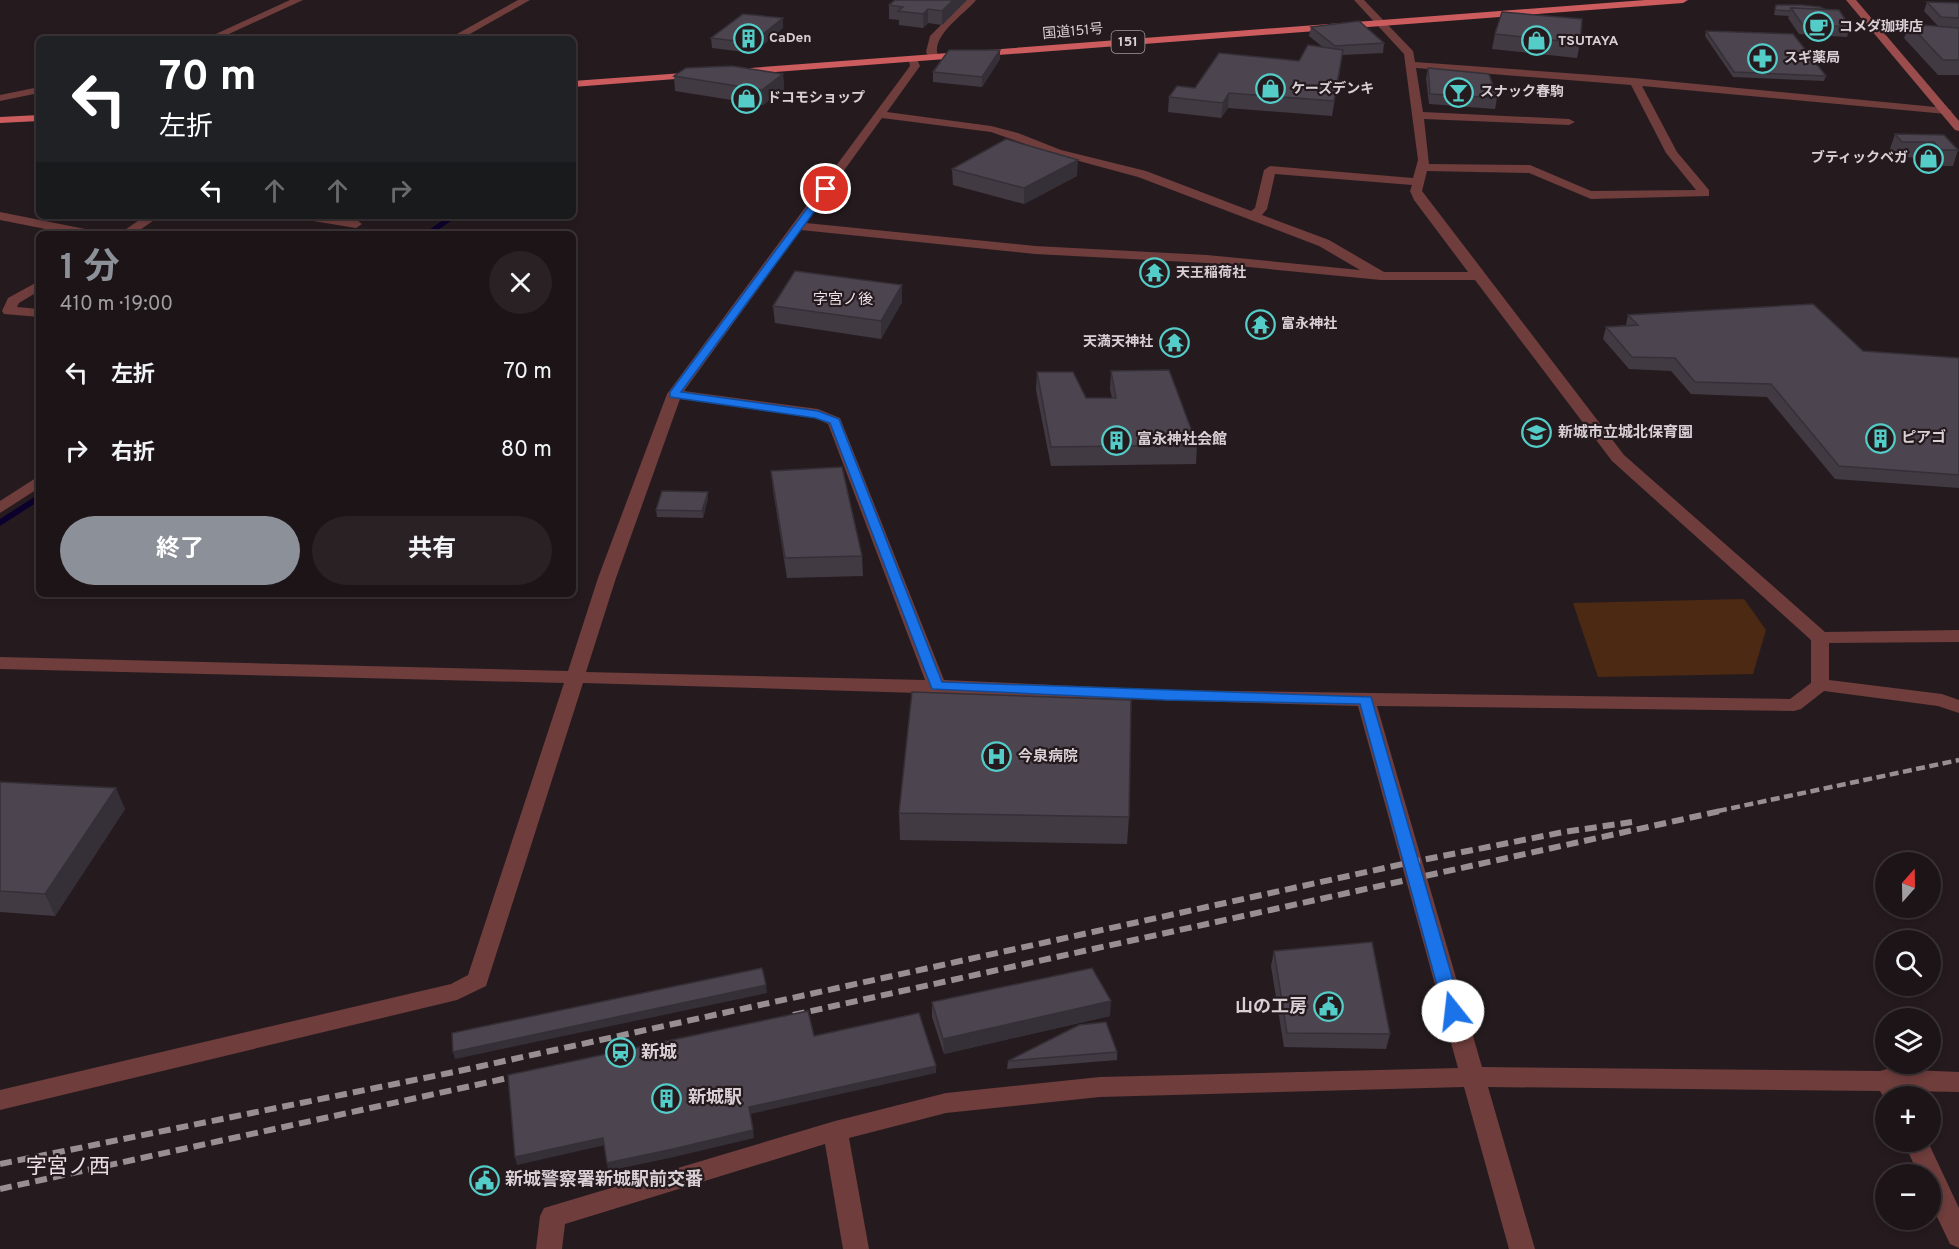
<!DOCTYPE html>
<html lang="ja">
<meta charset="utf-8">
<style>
:root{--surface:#1c1417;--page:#292124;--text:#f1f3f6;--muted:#a09ea1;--line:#3a3336;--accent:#8c9099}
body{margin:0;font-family:Overpass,"Noto Sans JP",sans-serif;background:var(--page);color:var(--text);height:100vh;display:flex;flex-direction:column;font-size:22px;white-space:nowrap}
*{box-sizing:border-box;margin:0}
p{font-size:20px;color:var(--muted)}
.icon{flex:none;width:33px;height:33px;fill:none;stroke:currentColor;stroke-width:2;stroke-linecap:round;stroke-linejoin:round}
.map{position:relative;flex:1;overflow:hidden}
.details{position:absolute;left:36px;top:231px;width:540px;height:366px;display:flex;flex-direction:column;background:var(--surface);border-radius:9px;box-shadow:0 3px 9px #0003,0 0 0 2px var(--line)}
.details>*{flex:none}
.top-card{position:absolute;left:36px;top:36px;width:540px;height:183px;border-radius:9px;box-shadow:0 3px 9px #0003,0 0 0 2px var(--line);background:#202124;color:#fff;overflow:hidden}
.needle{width:39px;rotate:20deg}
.controls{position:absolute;left:1875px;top:852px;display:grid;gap:12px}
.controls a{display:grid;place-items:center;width:66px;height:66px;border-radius:50%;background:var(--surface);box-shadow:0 3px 9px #0003,0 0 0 2px var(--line);font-size:30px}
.pin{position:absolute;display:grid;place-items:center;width:51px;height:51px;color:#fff;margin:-26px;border:3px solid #fff;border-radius:50%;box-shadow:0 2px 6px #0007}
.me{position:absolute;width:66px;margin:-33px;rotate:344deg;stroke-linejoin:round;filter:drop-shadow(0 0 4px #0008)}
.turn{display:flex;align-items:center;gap:21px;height:126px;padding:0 24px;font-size:27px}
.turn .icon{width:78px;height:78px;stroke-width:2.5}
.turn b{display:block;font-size:42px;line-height:51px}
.lanes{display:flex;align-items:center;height:57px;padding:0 24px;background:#0003;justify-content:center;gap:30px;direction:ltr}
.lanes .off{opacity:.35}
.round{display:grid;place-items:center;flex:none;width:63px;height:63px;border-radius:32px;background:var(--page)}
.headline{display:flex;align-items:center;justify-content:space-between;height:102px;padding:0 24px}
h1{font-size:36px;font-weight:700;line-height:45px;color:var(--accent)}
.button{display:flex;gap:12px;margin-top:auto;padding:12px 24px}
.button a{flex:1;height:69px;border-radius:36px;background:var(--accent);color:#fff;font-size:24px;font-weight:700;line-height:69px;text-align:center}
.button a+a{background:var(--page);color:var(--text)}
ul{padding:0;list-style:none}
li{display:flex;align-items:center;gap:18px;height:78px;padding:0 24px}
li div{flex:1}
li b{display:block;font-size:22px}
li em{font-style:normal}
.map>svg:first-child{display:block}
</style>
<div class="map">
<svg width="1959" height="1249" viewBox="0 0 1959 1249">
<rect width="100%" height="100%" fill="#251b1f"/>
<path fill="#4c2912" d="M1744,599L1766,630L1753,674L1598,677L1573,603Z"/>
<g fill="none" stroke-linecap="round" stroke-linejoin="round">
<g fill="#0b002d" fill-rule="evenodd">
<path d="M449,216H458L432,234H423Z"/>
<path d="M39,494V501L0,526V519Z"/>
</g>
<g fill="#6e3d3c" fill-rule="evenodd">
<path d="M290,0H303L218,39H205Z"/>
<path d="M518,0H530L461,39H448Z"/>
<path d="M966,0H976C964,15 928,37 939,58L930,60L926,52L930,36Z"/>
<path d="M1354,0H1364L1413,51L1415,62L1634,78L1946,108L1952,111L1946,114L1642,86L1677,152L1709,190V196L1591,199L1529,173L1427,171L1422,191L1624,455L1825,632L1959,630V642L1829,643V680L1942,694L1959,700V713L1938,706L1824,691L1801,709L1794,711L1377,706L1482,1067L1880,1071L1887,1069L1959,1072V1092L1905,1091L1907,1096H1886V1101L1880,1091L1488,1087L1535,1249H1509L1464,1087L1100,1097L946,1113L849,1138L869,1249H843L825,1144L565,1224L562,1249H536L540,1216L544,1208L835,1121L946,1093L1100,1077L1458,1068L1358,706L583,683L486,986L457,1000L0,1110V1090L451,984L468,975L564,683L0,669V657L568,671L598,578L667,394L910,66L908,57H916L920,66L887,112L991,126L1018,133L1061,150L1146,171L1251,211L1255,208L1264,170L1270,166L1413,178L1418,160L1404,54ZM1416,68L1631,85L1666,153L1696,190L1591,191L1530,165L1429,164L1424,119L1569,125L1575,122L1569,119L1423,112ZM882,118L991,132L1053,154L1138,177L1319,246L1360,270L1207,255L1035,246L806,223ZM1275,174L1412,185L1410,191L1414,200L1468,272H1384L1329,240L1262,215L1267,209ZM801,230L1035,254L1207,263L1381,280H1475L1612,461L1811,640V683L1790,699L1165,690L944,680L840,418L818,409L684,391ZM680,399L815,418L828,424L925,680L586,672L616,578Z"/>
<path d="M39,87V93L0,101V95Z"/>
<path d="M0,212L90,230L96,234H71L0,220Z"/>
<path d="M145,216H160L134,234H119Z"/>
<path d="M301,216C318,216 349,212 362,224L356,228L307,220Z"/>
<path d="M39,281V291L19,303L17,307L39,309V317L4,314L2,311L8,298Z"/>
<path d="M39,476V488L0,513V501Z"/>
<path d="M1904,1142H1928L1959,1208V1248L1950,1244L1930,1202V1174H1918Z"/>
</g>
<path fill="#9b4c4c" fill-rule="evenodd" d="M1846,0H1856L1959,121V131L1955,130Z"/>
<g fill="#cc5c5e" fill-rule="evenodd">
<path d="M1645,0H1688L1683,3L737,75L732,72L737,69Z"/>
<path d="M697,72L702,75L701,77L573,87V81Z"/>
<path d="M39,115V121L0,123V117Z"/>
</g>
<path stroke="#988f93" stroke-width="4.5" stroke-dasharray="9 4.5" stroke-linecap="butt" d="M1718,811L1959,760"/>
<g stroke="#988f93" stroke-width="6" stroke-dasharray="12 6" stroke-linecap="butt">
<path d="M793,1015L1725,810"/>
<path d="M0,1164L459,1071L1412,862L1564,832L1632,822"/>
<path d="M0,1189L526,1074"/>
</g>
</g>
<g fill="#413a43">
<path d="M895,0H967L942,25L928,23L923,28L899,25V20L889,19V5Z"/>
<path d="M1927,2L1959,4V75H1938L1904,38L1909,24L1938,26L1924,11Z"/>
<path d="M1776,5H1801L1850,27L1847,37L1799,34L1788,18L1789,16L1774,15Z"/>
<path d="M1311,27L1384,43L1383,53L1342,55L1332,116L1228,108L1221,118L1168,112L1169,97L1299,61L1324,48L1309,36Z"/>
<path d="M783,28L753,53L712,48L711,38Z"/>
<path d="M1706,31L1826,76L1824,81L1733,77L1705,36Z"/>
<path d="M1495,34L1580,43L1577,58L1492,49Z"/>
<path d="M1000,59L982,87L933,82V72Z"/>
<path d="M1428,68L1497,98L1495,109L1429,104L1426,78Z"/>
<path d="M783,74L784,89L763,105L675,91L674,76Z"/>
<path d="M1895,134L1944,135L1958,150L1953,166H1936L1929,158L1897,157L1890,149Z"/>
<path d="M952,169L1077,176L1024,204L953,185Z"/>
<path d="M902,285V302L881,339L775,323L773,306Z"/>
<path d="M1628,315L1863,351L1959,358V488L1835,479L1767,397L1691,394L1671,371L1629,369L1603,339L1606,327L1626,325Z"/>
<path d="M1111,371L1197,445L1196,464L1051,466L1036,390L1037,372L1086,398H1112L1110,389Z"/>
<path d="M771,471L862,556L863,576L787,578L773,490Z"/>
<path d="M708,492V498L703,518L657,517L656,510Z"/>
<path d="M0,782L125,809L55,916L0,912Z"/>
<path d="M899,813L1129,817L1127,844L900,840Z"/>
<path d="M1274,951L1390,1034L1386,1049L1284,1047L1271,966Z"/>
<path d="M932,1002L1110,1016L944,1054L932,1017Z"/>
<path d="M1117,1052V1060L1007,1069L1008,1061Z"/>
</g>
<g fill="#353037">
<path d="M953,0H967L942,25V11Z"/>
<path d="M928,9V23L923,28V14Z"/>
<path d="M783,18V28L753,53L752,43Z"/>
<path d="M1000,50V59L982,87V77Z"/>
<path d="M1343,50L1341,65L1332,116L1334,101Z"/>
<path d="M783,74L784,89L763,105L762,90Z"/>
<path d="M1229,93L1228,108L1221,118L1223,103Z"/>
<path d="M1078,160L1077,176L1024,204V188Z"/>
<path d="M902,285V302L881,339V321Z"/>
<path d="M708,492V498L703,518L702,511Z"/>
<path d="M116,788L125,809L55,916L45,894Z"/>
<path d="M766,985L767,993L455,1059L453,1052Z"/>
<path d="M1111,1001L1110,1016L944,1054L943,1039Z"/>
<path d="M936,1066V1073L750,1114L749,1107Z"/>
<path d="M753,1130L754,1138L674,1157L608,1171L607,1163Z"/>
<path d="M603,1138L605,1145L517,1165L515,1157Z"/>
</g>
<g fill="#4c444e" stroke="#353037" stroke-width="1.5">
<path d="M895,0H953L942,11L928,9L923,14L898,11L903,7L889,5Z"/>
<path d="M1927,2L1958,3L1959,4V18L1941,17Z"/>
<path d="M1776,5H1801L1820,7L1826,10L1791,8L1790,11L1775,10Z"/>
<path d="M1791,8L1839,10L1850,27L1802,24Z"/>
<path d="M1502,12L1582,19L1580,43L1495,34Z"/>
<path d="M743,14L783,18L752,43L711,38Z"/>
<path d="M1359,21L1384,43L1335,46L1311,27Z"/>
<path d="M1909,24L1959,28V60H1943Z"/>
<path d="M1706,31L1793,34L1826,76L1734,72Z"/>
<path d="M1308,45L1343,50L1334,101L1229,93L1223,103L1169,97L1177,86L1195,88L1219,53L1299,61Z"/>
<path d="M949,50H1000L982,77L933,72Z"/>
<path d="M732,66L783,74L762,90L674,76L686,68Z"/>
<path d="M1428,68L1489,74L1497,98L1430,94Z"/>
<path d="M1895,134L1944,135L1958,150H1941L1934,142H1902Z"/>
<path d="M1006,139L1078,160L1024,188L952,169Z"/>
<path d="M795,271L902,285L881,321L773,306Z"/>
<path d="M1813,304L1863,351L1959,358V475L1839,466L1771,384L1695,382L1675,358L1632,357L1606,327L1638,325L1628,315Z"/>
<path d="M1169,370L1197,445L1051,447L1037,372H1073L1086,398H1116L1111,371Z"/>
<path d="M842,467L862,556L785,558L771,471Z"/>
<path d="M662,491L708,492L702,511L656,510Z"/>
<path d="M912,692L1131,700L1129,817L899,813Z"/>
<path d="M0,782L116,788L45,894L0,891Z"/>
<path d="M1372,942L1390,1034L1287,1033L1274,951Z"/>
<path d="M762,968L766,985L453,1052L452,1033Z"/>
<path d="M1092,968L1111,1001L943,1039L932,1002Z"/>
<path d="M808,1011L814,1036L919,1013L936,1066L749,1107L753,1130L673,1149L607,1163L603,1138L515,1157L508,1075Z"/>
<path d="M1106,1022L1117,1052L1008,1061L1079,1025Z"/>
</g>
<path fill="#1a73e8" stroke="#114b97" stroke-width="1.5" d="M823,187L831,189L681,392L818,411L839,419L942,682L1371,697L1462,1011L1459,1016H1447L1444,1011L1360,704L1165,700L932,689L830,423L815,418L670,397V392Z"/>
<defs>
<symbol id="cafe-ring" viewBox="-11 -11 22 22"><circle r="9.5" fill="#251b1f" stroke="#54cdc8" stroke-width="1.5"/><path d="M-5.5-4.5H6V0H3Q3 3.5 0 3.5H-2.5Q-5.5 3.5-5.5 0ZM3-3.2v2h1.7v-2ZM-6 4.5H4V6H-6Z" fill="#54cdc8"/></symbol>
<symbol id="building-ring" viewBox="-11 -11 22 22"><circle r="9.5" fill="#251b1f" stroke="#54cdc8" stroke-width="1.5"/><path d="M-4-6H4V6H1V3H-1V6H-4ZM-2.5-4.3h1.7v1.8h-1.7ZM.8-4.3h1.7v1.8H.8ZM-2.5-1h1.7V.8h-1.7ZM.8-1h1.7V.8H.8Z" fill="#54cdc8"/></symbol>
<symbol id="shop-ring" viewBox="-11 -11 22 22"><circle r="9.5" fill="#251b1f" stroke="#54cdc8" stroke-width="1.5"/><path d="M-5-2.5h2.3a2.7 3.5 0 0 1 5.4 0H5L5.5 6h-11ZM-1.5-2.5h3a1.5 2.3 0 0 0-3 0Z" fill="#54cdc8"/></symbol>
<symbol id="pharmacy-ring" viewBox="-11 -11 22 22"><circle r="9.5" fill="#251b1f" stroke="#54cdc8" stroke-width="1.5"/><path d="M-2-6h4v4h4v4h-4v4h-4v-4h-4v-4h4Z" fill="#54cdc8"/></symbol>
<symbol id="bar-ring" viewBox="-11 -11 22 22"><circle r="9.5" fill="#251b1f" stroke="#54cdc8" stroke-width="1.5"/><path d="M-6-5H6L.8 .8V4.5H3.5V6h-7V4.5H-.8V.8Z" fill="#54cdc8"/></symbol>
<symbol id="temple-ring" viewBox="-11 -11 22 22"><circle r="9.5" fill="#251b1f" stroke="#54cdc8" stroke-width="1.5"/><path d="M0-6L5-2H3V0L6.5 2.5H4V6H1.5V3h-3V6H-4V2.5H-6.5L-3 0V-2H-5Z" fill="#54cdc8"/></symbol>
<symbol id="school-ring" viewBox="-11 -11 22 22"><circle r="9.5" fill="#251b1f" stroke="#54cdc8" stroke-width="1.5"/><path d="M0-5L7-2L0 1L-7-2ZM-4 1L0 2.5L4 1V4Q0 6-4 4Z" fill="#54cdc8"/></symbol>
<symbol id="hospital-ring" viewBox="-11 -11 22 22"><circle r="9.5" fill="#251b1f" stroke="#54cdc8" stroke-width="1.5"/><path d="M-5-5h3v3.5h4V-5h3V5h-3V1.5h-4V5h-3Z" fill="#54cdc8"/></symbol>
<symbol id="civic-ring" viewBox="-11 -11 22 22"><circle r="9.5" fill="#251b1f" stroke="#54cdc8" stroke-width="1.5"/><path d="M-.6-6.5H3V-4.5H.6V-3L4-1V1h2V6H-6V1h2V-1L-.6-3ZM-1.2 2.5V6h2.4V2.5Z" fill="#54cdc8"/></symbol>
<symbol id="station-ring" viewBox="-11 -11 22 22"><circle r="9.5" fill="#251b1f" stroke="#54cdc8" stroke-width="1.5"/><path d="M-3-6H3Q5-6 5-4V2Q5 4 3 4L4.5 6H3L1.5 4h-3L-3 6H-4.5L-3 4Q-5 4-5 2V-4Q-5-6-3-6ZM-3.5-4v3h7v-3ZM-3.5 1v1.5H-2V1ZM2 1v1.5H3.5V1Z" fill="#54cdc8"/></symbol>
</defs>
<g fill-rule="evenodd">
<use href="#cafe-ring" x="1802" y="10" width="33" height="33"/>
<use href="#building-ring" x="732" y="22" width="33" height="33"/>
<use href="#shop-ring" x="1520" y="24" width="33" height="33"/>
<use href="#pharmacy-ring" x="1746" y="42" width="33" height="33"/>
<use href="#shop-ring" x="1254" y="72" width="33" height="33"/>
<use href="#bar-ring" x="1442" y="76" width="33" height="33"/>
<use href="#shop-ring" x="730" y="82" width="33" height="33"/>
<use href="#shop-ring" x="1912" y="142" width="33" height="33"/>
<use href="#temple-ring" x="1138" y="256" width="33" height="33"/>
<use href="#temple-ring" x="1244" y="308" width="33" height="33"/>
<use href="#temple-ring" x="1158" y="326" width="33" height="33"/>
<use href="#school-ring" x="1520" y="416" width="33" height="33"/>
<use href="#building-ring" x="1864" y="422" width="33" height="33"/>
<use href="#building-ring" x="1100" y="424" width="33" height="33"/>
<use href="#hospital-ring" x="980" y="740" width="33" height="33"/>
<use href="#civic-ring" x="1312" y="990" width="33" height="33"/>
<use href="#station-ring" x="604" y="1036" width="33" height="33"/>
<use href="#building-ring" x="650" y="1082" width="33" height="33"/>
<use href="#civic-ring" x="468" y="1164" width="33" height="33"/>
</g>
<g text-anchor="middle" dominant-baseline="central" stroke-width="4.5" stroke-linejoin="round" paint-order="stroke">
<g font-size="14" font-weight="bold" fill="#d8d0d4" stroke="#251b1f" text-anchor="start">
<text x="1839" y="27">コメダ珈琲店</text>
<text x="769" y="38">CaDen</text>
<text x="1558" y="41">TSUTAYA</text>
<text x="1784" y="58">スギ薬局</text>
<text x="1291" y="89">ケーズデンキ</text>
<text x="1480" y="92">スナック春駒</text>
<text x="767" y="98">ドコモショップ</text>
<text x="1908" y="158" text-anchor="end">ブティックベガ</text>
<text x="1176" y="273">天王稲荷社</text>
<text x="1281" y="324">富永神社</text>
<text x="1153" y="342" text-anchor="end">天満天神社</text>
</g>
<g font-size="14" fill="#d8d0d4" stroke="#251b1f">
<text transform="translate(1073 32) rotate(-5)">国道151号</text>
</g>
<rect fill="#251b1f" stroke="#a29a9e" stroke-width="1.5" x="1111.5" y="31" width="33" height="22" rx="4.5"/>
<g font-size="14" font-weight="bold" fill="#d8d0d4">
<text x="1128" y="42">151</text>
</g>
<g font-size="15" fill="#eedfe6" stroke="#251b1f">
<text x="843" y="300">字宮ノ後</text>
</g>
<g font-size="15" font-weight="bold" fill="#d8d0d4" stroke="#251b1f" text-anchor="start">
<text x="1558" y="433">新城市立城北保育園</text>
<text x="1901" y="438">ピアゴ</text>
<text x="1137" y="440">富永神社会館</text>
<text x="1018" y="757">今泉病院</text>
</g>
<g font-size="18" font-weight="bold" fill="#d8d0d4" stroke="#251b1f" text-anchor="start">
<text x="1307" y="1007" text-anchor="end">山の工房</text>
<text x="641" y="1053">新城</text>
<text x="688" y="1098">新城駅</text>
<text x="505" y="1180">新城警察署新城駅前交番</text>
</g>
<g font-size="21" fill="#eedfe6" stroke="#251b1f">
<text x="68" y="1167">字宮ノ西</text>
</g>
</g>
</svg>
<div class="controls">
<a><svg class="needle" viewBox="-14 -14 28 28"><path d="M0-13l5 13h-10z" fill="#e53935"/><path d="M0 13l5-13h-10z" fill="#a09ea1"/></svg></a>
<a><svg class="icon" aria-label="search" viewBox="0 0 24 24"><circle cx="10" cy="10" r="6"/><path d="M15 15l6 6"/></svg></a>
<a><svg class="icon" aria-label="layers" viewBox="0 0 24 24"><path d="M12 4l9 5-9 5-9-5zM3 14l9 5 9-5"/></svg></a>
<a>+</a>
<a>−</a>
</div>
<div class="pin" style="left:826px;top:189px;background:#d93025"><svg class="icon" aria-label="arrive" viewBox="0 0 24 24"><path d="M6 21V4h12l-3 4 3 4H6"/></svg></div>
<svg class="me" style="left:1453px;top:1011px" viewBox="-20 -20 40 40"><circle r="19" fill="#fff"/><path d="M0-13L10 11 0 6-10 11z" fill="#1a73e8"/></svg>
<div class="top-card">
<div class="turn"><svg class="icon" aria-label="left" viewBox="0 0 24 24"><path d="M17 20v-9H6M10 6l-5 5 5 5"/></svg><div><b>70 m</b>左折</div></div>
<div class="lanes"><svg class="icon" aria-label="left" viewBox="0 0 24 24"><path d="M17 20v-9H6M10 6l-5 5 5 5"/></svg><svg class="icon off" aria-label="ahead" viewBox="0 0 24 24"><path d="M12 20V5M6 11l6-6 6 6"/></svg><svg class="icon off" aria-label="ahead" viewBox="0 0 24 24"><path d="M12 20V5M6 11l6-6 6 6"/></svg><svg class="icon off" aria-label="right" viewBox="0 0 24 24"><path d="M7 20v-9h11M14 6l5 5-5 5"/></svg></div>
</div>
<section class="details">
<div class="headline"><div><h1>1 分</h1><p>410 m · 19:00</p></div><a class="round"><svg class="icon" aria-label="close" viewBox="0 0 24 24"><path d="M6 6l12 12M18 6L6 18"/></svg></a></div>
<ul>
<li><svg class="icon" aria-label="left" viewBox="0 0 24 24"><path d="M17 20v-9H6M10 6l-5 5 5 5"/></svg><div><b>左折</b></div><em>70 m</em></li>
<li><svg class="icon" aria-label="right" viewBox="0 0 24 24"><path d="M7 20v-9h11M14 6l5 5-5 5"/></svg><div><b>右折</b></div><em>80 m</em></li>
</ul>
<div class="button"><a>終了</a><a>共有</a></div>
</section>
</div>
